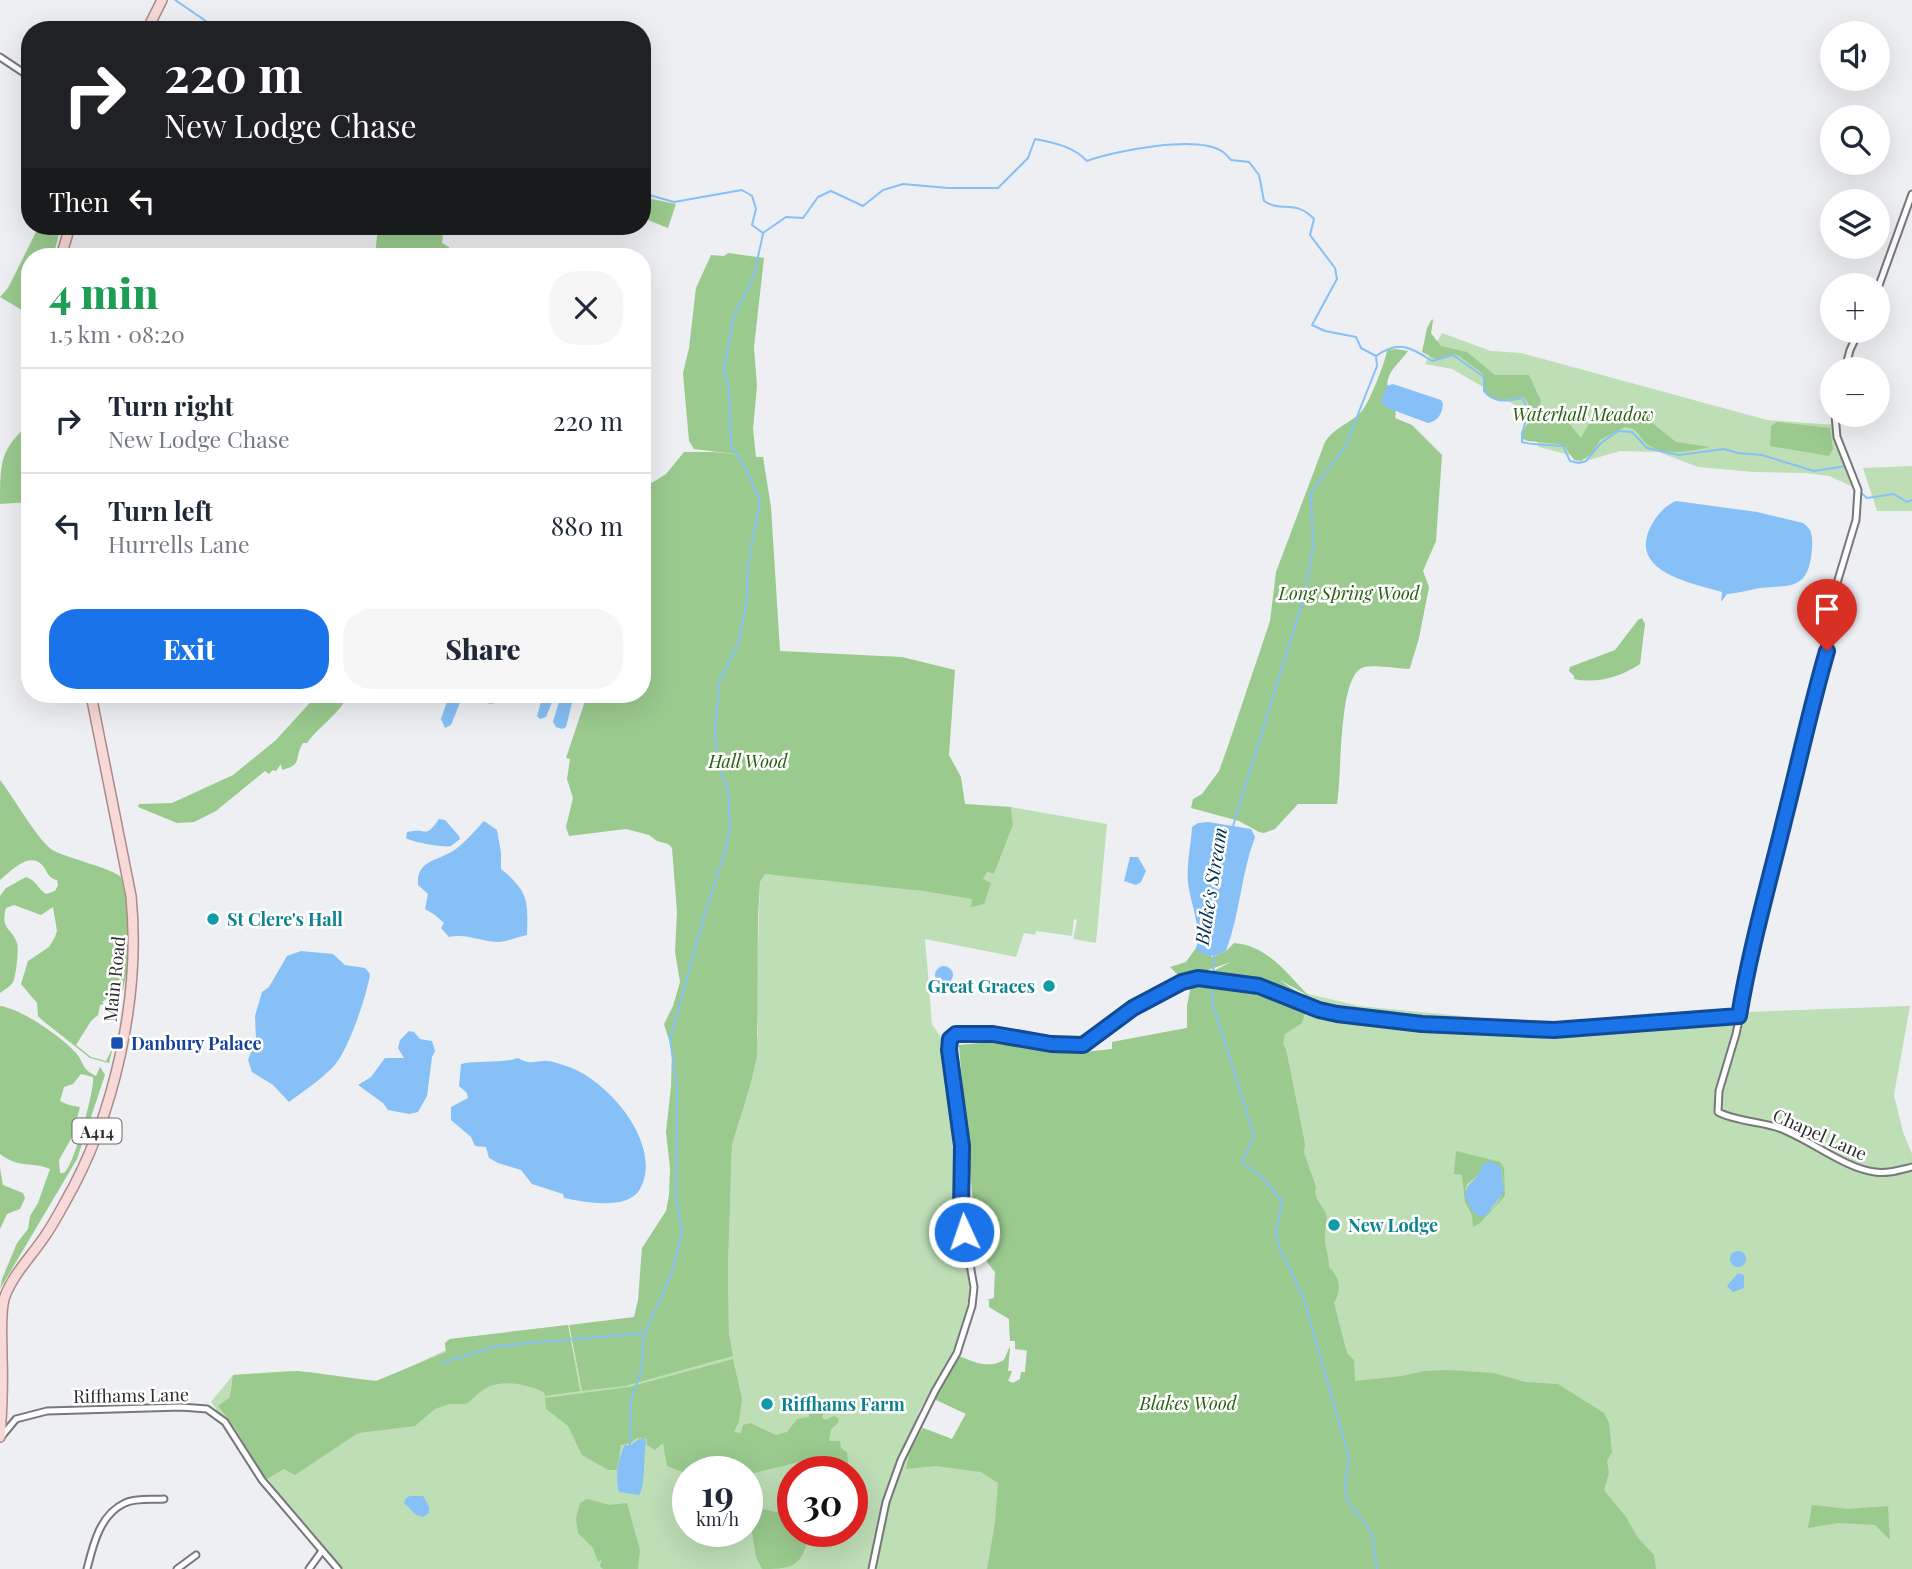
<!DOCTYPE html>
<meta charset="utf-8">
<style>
:root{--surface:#fff;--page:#f6f6f7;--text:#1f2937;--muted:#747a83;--line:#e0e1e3;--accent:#1a73e8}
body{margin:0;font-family:"Playfair Display",serif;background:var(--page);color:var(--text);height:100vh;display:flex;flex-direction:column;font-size:26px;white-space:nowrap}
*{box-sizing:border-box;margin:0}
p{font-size:23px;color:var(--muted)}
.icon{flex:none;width:38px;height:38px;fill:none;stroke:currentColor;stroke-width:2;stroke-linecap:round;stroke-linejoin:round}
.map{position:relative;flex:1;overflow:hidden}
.panel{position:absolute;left:21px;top:248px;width:630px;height:455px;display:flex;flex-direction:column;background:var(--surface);border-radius:28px;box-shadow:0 7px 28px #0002}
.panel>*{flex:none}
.guide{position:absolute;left:21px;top:21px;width:630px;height:214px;border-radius:28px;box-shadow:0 7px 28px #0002;background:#202124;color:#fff;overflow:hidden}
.buttons{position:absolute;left:1820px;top:21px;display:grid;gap:14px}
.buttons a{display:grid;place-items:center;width:70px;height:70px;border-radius:50%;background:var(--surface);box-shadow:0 7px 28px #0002;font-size:35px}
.speed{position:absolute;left:672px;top:1456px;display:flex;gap:14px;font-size:35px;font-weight:700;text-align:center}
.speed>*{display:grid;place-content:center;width:91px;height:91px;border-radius:50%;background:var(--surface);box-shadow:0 7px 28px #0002;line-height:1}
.speed small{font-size:18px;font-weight:400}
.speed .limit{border:10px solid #d22;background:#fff;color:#111}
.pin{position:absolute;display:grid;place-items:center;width:60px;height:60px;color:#fff;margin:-72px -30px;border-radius:50% 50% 50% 0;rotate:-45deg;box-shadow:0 0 7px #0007}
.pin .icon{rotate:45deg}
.me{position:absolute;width:77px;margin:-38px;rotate:357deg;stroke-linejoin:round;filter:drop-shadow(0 0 5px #0008)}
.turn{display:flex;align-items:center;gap:24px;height:147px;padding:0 28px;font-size:32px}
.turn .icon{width:91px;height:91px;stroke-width:2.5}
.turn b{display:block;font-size:49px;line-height:60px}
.then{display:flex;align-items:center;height:66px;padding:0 28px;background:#0003;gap:14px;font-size:26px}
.round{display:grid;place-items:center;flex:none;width:74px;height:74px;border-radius:28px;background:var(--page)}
.summary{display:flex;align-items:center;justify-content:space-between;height:119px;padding:0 28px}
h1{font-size:42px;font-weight:800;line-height:52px;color:#1e9e55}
.primary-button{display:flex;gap:14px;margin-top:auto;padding:14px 28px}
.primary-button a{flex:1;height:80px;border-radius:28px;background:var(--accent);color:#fff;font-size:28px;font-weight:800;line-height:80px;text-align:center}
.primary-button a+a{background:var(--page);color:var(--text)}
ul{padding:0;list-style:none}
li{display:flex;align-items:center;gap:21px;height:105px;padding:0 28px;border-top:2px solid var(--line)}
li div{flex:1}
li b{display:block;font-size:26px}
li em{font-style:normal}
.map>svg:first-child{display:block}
</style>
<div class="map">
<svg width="1912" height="1569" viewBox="0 0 1912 1569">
<rect width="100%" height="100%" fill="#edeff2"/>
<g fill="#bedeb6" fill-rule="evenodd">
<path d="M1442,333L1491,351L1521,353L1767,420L1835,425L1854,480L1851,486L1829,476L1806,473L1754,472L1698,467L1659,452L1620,451L1589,460L1539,447L1525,411L1452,369L1425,364Z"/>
<path d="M1912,466V511H1877L1863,468Z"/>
<path d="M1011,807L1107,824L1096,943L1073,939L1077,920L1074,919L1072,936L1036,931L1035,935L1024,933L1016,957L925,939L932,1024L944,1042L956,1185C960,1200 957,1214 959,1228C962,1243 968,1256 969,1271C972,1330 946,1364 918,1413L923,1428L952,1439L966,1413L934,1399L958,1356C973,1361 988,1370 1004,1360L1010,1346L1008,1371H1012L1008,1381L1013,1383L1020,1379L1021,1372H1025L1027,1351L1015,1349V1341H1010L1009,1319L989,1307V1300H986L994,1298L995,1272L977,1249L959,1045L993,1042L1076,1053L1112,1049V1042L1187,1028V1006L1191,986L1186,985L1265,971L1306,998L1304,993L1359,1006L1514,1021L1581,1022L1720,1013L1910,1006L1894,1095L1903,1132L1912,1154V1569H335L211,1402L233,1375L288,1371L311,1372L368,1381L382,1380L446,1350L445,1343L450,1339L568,1325L582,1391L625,1385L732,1356L729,1334L728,1268L732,1145L751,1083L758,1034L756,1004L760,882L765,874L781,875L922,891L973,899L972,906L986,872L994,874L1013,825ZM688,1472H747V1531H688ZM793,1472H852V1531H793Z"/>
</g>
<g fill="#9aca8e" fill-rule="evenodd">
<path d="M642,197L676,204L668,228L648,220L642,214Z"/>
<path d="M39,226H61L53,257H30V315L0,297L8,288Z"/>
<path d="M378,226H444L442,243L449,247L450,257H375Z"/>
<path d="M728,253L764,258L754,347L757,386L753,429L756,457H763L771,507L780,651L902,657L955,670L949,755L961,777L965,804L1011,807L1013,825L994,874L987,872L983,879L991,883L984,904L971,907L972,899L922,891L765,874L760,882L758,918L757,1056L751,1083L732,1145L728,1268L729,1334L733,1356L625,1386L582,1391L569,1325L634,1317L638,1300L642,1248L666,1211L669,1195L670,1168L666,1132L671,1087L672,1050L664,1024L673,1006L680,982L675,952L677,912L672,848L668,844L657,841L649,835L626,829L569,836L566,827L573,798L567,779L570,759L566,758L587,695H642V489L666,474L684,452H714L751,456L694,449L689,441L683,373L689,348L696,288L711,255L724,256Z"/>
<path d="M1432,319L1433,320L1431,333L1441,346L1467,352L1495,375H1529L1541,401L1538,414L1568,422L1581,438L1588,425L1596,419L1640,418L1651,422L1676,442L1710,447C1692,451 1663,457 1647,444C1638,436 1638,428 1625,427L1600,440L1593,452L1581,461L1574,460L1565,447L1559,444L1528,441L1523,439L1522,433L1531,417L1528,403L1523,397C1513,398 1490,405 1485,392C1483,387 1484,379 1483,374L1459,356L1453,354L1435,359L1422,352L1427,328Z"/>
<path d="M1396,349L1408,351C1402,360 1391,368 1388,379C1384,393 1399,404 1395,418L1412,425L1442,455L1436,541L1423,571L1429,587L1419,638L1410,668L1409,669C1398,669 1368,663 1360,669C1338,684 1342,776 1337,804H1298L1275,829L1264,833L1259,832L1239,821L1191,808L1193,799L1202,794L1219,771L1229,743L1270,621L1276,572L1325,442C1333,428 1351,423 1362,411C1369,403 1386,361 1387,350Z"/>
<path d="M1777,422L1830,428L1833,449L1829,456L1770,446L1771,426Z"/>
<path d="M30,423V502L0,504C0,461 0,450 30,423Z"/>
<path d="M1642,618L1645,624L1640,664C1621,677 1597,684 1574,679V676L1569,671L1570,667L1615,650L1638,620Z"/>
<path d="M317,695H348C339,715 320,725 307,743H303C293,759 304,764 282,770L281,764L276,771L273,770L269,774L265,771L216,811L194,822L177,823L138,807L139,804L172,803L233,775L276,740Z"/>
<path d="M0,780C13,796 39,843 54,851C70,859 111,868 121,877C131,914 132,953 123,990L117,991L102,1002L104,1004L100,1005L98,1015L91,1021L76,1045L91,1057L106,1061L113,1047L109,1063L90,1058L42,1020L38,1016L37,1003L21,984L28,961L49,947L55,937L57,931L53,907L41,915L14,905L6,908C0,930 12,928 17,943C19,948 16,977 13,982C11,986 4,990 0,993V896L6,888L26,877C36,880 38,889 46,894L55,891L58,885L57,880C46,877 48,870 41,864C28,852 9,873 0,880Z"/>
<path d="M1234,943C1269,946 1287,974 1309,996L1278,979L1309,1000L1302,1023L1285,1034L1283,1044L1286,1049L1305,1144L1304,1153L1316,1187C1313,1198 1321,1203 1325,1212C1330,1224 1325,1223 1325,1234C1324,1245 1329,1256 1329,1267C1340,1278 1342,1289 1334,1303L1347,1353L1354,1360L1355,1381L1402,1376L1424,1371L1448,1370L1494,1373L1525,1382L1558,1384L1604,1413L1609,1423L1612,1452L1607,1461L1609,1473L1604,1490L1626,1517L1638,1538L1654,1555L1656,1569H987L995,1523L998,1483L981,1472L935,1466L906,1469L910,1451L923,1428L952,1439L966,1414L934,1399L958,1356C973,1361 988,1370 1004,1360L1010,1346L1008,1371H1012L1008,1381L1013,1383L1020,1379L1021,1372H1025L1027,1350L1015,1349V1341H1010L1009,1319L989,1307V1300H986L994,1298L995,1272L977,1249L959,1045L993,1042L1076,1053L1112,1049V1042L1187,1028V1006L1191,986L1186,985L1231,962L1182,979L1170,967L1186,962L1196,948L1212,957L1226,951Z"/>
<path d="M0,1006C22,1009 60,1036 75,1052C85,1063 80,1068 96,1076L100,1067L101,1068L105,1075L77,1159L0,1289L2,1279L17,1243L28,1229L30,1216L38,1203L50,1169C32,1161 19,1169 0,1154ZM81,1074L93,1077C95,1089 74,1165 65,1172C64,1173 62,1173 60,1173L59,1160L72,1137L80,1107L69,1105L60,1101L64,1087L73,1084Z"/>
<path d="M1456,1151L1500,1162L1504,1168L1505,1196L1479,1224L1473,1227L1472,1215L1465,1202L1462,1175L1454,1174ZM1483,1164L1501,1168C1507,1192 1501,1203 1482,1217L1465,1190L1467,1184L1478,1175Z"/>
<path d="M0,1168L3,1185L23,1193L25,1198L20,1209L7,1214L0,1229Z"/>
<path d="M568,1325L580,1391L545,1396L544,1392C528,1385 505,1379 488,1387C481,1390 473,1399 466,1404H449L435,1409L415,1426L358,1433L295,1475L284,1469L267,1479L259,1471L236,1429L218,1406L230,1397L233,1375L297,1371L376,1381L446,1352L445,1343L450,1339Z"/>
<path d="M733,1359L742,1399L739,1421L734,1432L741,1433L743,1425L750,1423L776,1435L787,1432L797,1419L809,1417V1405L824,1412L822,1418L826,1420L834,1416L839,1419L838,1423L831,1429L829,1441H840L841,1448L847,1452L849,1472H812L811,1465L807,1460L754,1473L747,1481V1469L743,1464L734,1472H688V1474L667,1466L663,1443L655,1450L647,1445L646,1439L637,1438L630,1443L621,1445L617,1470H608L582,1455L568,1426L546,1409L545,1398L629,1387Z"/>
<path d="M587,1499L610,1505L627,1503L640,1550L638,1569H603L600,1566L602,1559L598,1562L593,1548L578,1533L576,1519L580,1503Z"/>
<path d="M1812,1505L1849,1509L1888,1506L1890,1540L1875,1525L1839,1523L1808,1528Z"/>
<path d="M784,1506L793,1507V1531H810C802,1565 797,1569 762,1569L756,1557L752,1531L763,1509L776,1512Z"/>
</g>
<g fill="#86c0f6">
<path d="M1393,384L1441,400L1443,404C1442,414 1438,421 1428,423L1385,407L1381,401L1387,386Z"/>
<path d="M1676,501L1757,512L1803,523C1812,529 1813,537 1812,548C1809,590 1793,585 1760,588C1749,590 1738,593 1727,594L1721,602L1722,592C1692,583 1629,572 1650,528C1656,516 1664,506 1676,501Z"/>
<path d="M449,695H463L451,725L445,728L441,719Z"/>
<path d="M463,695H505C491,713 482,698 463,695Z"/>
<path d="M543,695H555L546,717L540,719L537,716Z"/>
<path d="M561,695H574L566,727L562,729L556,727L553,722Z"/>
<path d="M439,819L445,820L459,836L460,839C457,841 454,844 451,846C445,848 411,842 406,838L407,832C429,827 424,840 439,819Z"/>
<path d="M484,821L497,830L501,853V869C529,892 528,901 527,935C518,937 508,941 499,942C479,942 470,933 449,937L441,928L444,923L435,915L425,909L428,894L418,885C416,859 440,861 456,849C466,841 475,831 484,821Z"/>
<path d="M1208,822L1251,829L1255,837C1241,874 1240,914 1226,951C1214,957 1205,959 1196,948C1202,932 1192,906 1189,889C1185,870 1191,846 1192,827L1198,823Z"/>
<path d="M1130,857H1138L1146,871L1141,882L1136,885L1124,881Z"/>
<path d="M301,951L333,954L345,965L365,968L370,974C367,995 348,1052 333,1067C320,1080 304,1091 289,1102L273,1085L252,1072L248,1060L256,1039L255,1016L262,992L269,987L287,956Z"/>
<circle cx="944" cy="975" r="9"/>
<path d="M409,1031L414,1032L420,1039L432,1041L435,1051L432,1057L427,1096L418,1112L409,1114L388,1110L383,1103L358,1085L371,1077L385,1058H404L398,1048L400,1040Z"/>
<path d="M518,1058C527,1064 533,1062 543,1061C551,1060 562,1065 569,1067C609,1081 664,1146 640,1189C628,1211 584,1202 564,1198L563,1194L532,1184L521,1170L498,1163L489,1158L486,1147L475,1146L471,1137L451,1120V1107L468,1098L467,1093L459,1086L461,1064C480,1060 501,1064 518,1058Z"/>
<path d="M1492,1161L1501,1168L1504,1192L1485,1216L1481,1217C1474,1214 1472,1211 1469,1205C1460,1189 1470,1186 1478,1175C1480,1171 1481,1167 1483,1164Z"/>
<circle cx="1738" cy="1259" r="8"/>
<path d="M1738,1273L1744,1275V1288L1733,1292L1727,1286Z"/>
<path d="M639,1439H644L646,1442C643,1457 646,1485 639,1495L619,1492C615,1479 618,1456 625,1445L630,1446Z"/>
<path d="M410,1496H423L429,1507V1513L423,1517L416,1515L404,1503L406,1498Z"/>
</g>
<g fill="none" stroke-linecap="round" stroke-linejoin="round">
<g stroke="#86c0f6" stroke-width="2">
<path d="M175,0L219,30"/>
<path d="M457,30L481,25L491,30"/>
<path d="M642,193L674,202L742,190L752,196L756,209L752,225L763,233L786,217L803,218L818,197L831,191L863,206L883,190L903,184L948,188H998L1028,158L1035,139C1054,143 1073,146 1087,161C1115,151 1198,134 1223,152C1226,154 1228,157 1231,160L1249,162L1259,175L1264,201C1281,213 1296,199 1314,219L1310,235L1335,268L1337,279L1312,325L1325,331L1356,337L1361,348L1376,356C1399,340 1411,347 1432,361L1453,355L1484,377V391C1496,404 1507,401 1522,398L1529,411L1522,433V442C1535,446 1549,444 1563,446L1570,461L1579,463L1586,461L1601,443L1618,431L1632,432L1647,448L1679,455L1724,449L1738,453L1762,455L1814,471L1846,466"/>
<path d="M1860,492L1867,498L1894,494L1907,502L1912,500"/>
<path d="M1233,826L1304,597L1313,548L1311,493L1345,447L1377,366L1376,357"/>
<path d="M1214,956L1212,1001L1254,1136L1242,1163L1261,1176L1282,1201L1276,1233L1279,1247L1303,1296L1342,1433L1349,1458L1345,1487L1348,1502L1372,1532L1377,1569"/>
<path d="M442,1363L497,1346L645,1333L671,1275L682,1231L676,1198L677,1087L670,1039L705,913L724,855L730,827L728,791L717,761L715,733L719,681L738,645L747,598L748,565L760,501L747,471L731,445L729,392L724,369L733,319L754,275L763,234"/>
<path d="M630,1446L631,1399L641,1372L644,1334"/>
</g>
<defs>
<g id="minor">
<path d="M0,57L30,77"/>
<path d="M1878,288L1912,194"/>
<path d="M1845,369L1850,350L1859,331"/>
<path d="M1835,415L1837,437L1858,490L1856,520L1834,593L1827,651L1808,714L1770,872L1736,1034L1719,1091L1718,1112C1732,1120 1759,1122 1776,1127C1807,1137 1843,1168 1875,1172C1887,1174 1900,1170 1912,1167"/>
<path d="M1,1437L16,1419L47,1411L181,1407L207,1409L225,1422L262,1480L338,1569"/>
<path d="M87,1569C93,1545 100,1514 125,1503C135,1498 153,1500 164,1499"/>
<path d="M177,1569L196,1555"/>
<path d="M309,1569L322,1551"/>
<path d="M872,1569L886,1502L901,1460L935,1391L957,1353L972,1306L974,1287L961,1213L962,1146L949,1050L950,1039L956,1034H993L1050,1044L1083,1045L1133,1008L1182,982L1198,978L1259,986L1319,1010L1337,1014L1422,1024L1554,1030L1739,1016"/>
</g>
<g id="primary">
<path d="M147,30L162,0"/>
<path d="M61,257L70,226"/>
<path d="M0,1437C2,1410 3,1384 2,1357C2,1338 0,1316 4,1299C12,1275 31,1257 45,1236C52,1226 58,1215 64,1204C115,1116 141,996 131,896L91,695"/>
</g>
</defs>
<use href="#minor" stroke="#77787b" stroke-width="9"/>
<use href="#primary" stroke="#ab8b8a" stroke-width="12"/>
<use href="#minor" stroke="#fff" stroke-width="5"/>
<use href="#primary" stroke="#f7d9d7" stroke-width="9"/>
</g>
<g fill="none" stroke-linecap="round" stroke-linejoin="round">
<defs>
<path id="route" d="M964,1232L961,1213L962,1146L949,1050L950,1039L956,1034H993L1051,1044L1083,1045L1133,1008L1182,982L1198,978L1259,986L1319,1010L1337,1014L1422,1024L1554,1030L1739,1016C1750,949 1769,883 1785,817C1799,762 1811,706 1827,651"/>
</defs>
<use href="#route" stroke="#114b97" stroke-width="18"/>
<use href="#route" stroke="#1a73e8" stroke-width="12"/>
</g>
<g fill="#0f9aa8" stroke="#fff" stroke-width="2.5">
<circle cx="213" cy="919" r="7"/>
<circle cx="1049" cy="986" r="7"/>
<circle cx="1334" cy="1225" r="7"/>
<circle cx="767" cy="1404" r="7"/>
</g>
<rect fill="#1a4fb4" stroke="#fff" stroke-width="2.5" x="110" y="1036" width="14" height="14" rx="3.5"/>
<g text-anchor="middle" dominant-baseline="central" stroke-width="5" stroke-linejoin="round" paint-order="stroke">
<rect fill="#fff" stroke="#6a6b6b" stroke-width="2" x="72.5" y="1118.5" width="49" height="25" rx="5"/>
<g font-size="16" font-weight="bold" fill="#2a2b2c">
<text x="97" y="1131">A414</text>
</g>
<g font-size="18" font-style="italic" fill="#24600e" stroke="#fff">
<text x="1583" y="414">Waterhall Meadow</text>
<text x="1349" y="593">Long Spring Wood</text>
<text x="748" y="761">Hall Wood</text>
<text x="1188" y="1403">Blakes Wood</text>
</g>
<g font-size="18" font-weight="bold" fill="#0d838f" stroke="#fff" text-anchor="start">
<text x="227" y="919">St Clere's Hall</text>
<text x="1035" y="986" text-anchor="end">Great Graces</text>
<text x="1348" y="1225">New Lodge</text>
<text x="781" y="1404">Riffhams Farm</text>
</g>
<g font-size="18" fill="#2a2b2c" stroke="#fff">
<text transform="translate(114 979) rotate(-84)">Main Road</text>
<text transform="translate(1820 1134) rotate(24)">Chapel Lane</text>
<text transform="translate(131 1395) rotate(-1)">Riffhams Lane</text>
</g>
<g font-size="18" font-weight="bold" fill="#164399" stroke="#fff" text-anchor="start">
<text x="131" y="1043">Danbury Palace</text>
</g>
<g font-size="19" font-style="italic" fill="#012f50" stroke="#fff">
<text transform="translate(1210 886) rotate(-81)">Blake's Stream</text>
</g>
</g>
</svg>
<div class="buttons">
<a><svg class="icon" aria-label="sound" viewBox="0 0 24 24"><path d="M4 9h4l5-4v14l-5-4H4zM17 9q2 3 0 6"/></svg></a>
<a><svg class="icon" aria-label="search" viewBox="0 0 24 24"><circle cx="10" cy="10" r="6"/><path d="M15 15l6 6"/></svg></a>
<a><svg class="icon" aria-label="layers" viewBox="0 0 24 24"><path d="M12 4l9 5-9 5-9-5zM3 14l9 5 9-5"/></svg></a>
<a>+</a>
<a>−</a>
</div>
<div class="speed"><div>19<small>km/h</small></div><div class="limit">30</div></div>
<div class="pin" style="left:1827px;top:651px;background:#d93025"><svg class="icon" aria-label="arrive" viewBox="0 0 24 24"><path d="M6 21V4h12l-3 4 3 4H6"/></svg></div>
<svg class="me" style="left:964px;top:1232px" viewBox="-20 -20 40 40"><circle r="17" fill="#1a73e8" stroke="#fff" stroke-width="3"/><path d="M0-11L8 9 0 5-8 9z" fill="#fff"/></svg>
<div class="guide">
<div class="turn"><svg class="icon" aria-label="right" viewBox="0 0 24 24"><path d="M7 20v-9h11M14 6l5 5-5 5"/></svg><div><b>220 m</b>New Lodge Chase</div></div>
<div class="then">Then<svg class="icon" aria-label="left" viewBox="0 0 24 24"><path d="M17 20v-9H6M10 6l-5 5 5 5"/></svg></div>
</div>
<section class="panel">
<div class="summary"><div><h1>4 min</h1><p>1.5 km · 08:20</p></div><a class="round"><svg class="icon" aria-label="close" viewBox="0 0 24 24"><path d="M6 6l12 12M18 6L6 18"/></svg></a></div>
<ul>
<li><svg class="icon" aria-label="right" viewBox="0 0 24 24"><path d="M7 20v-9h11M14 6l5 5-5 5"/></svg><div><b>Turn right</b><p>New Lodge Chase</p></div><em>220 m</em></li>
<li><svg class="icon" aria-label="left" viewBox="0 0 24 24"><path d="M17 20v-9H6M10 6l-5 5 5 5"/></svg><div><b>Turn left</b><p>Hurrells Lane</p></div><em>880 m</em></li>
</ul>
<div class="primary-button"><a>Exit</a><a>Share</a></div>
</section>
</div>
